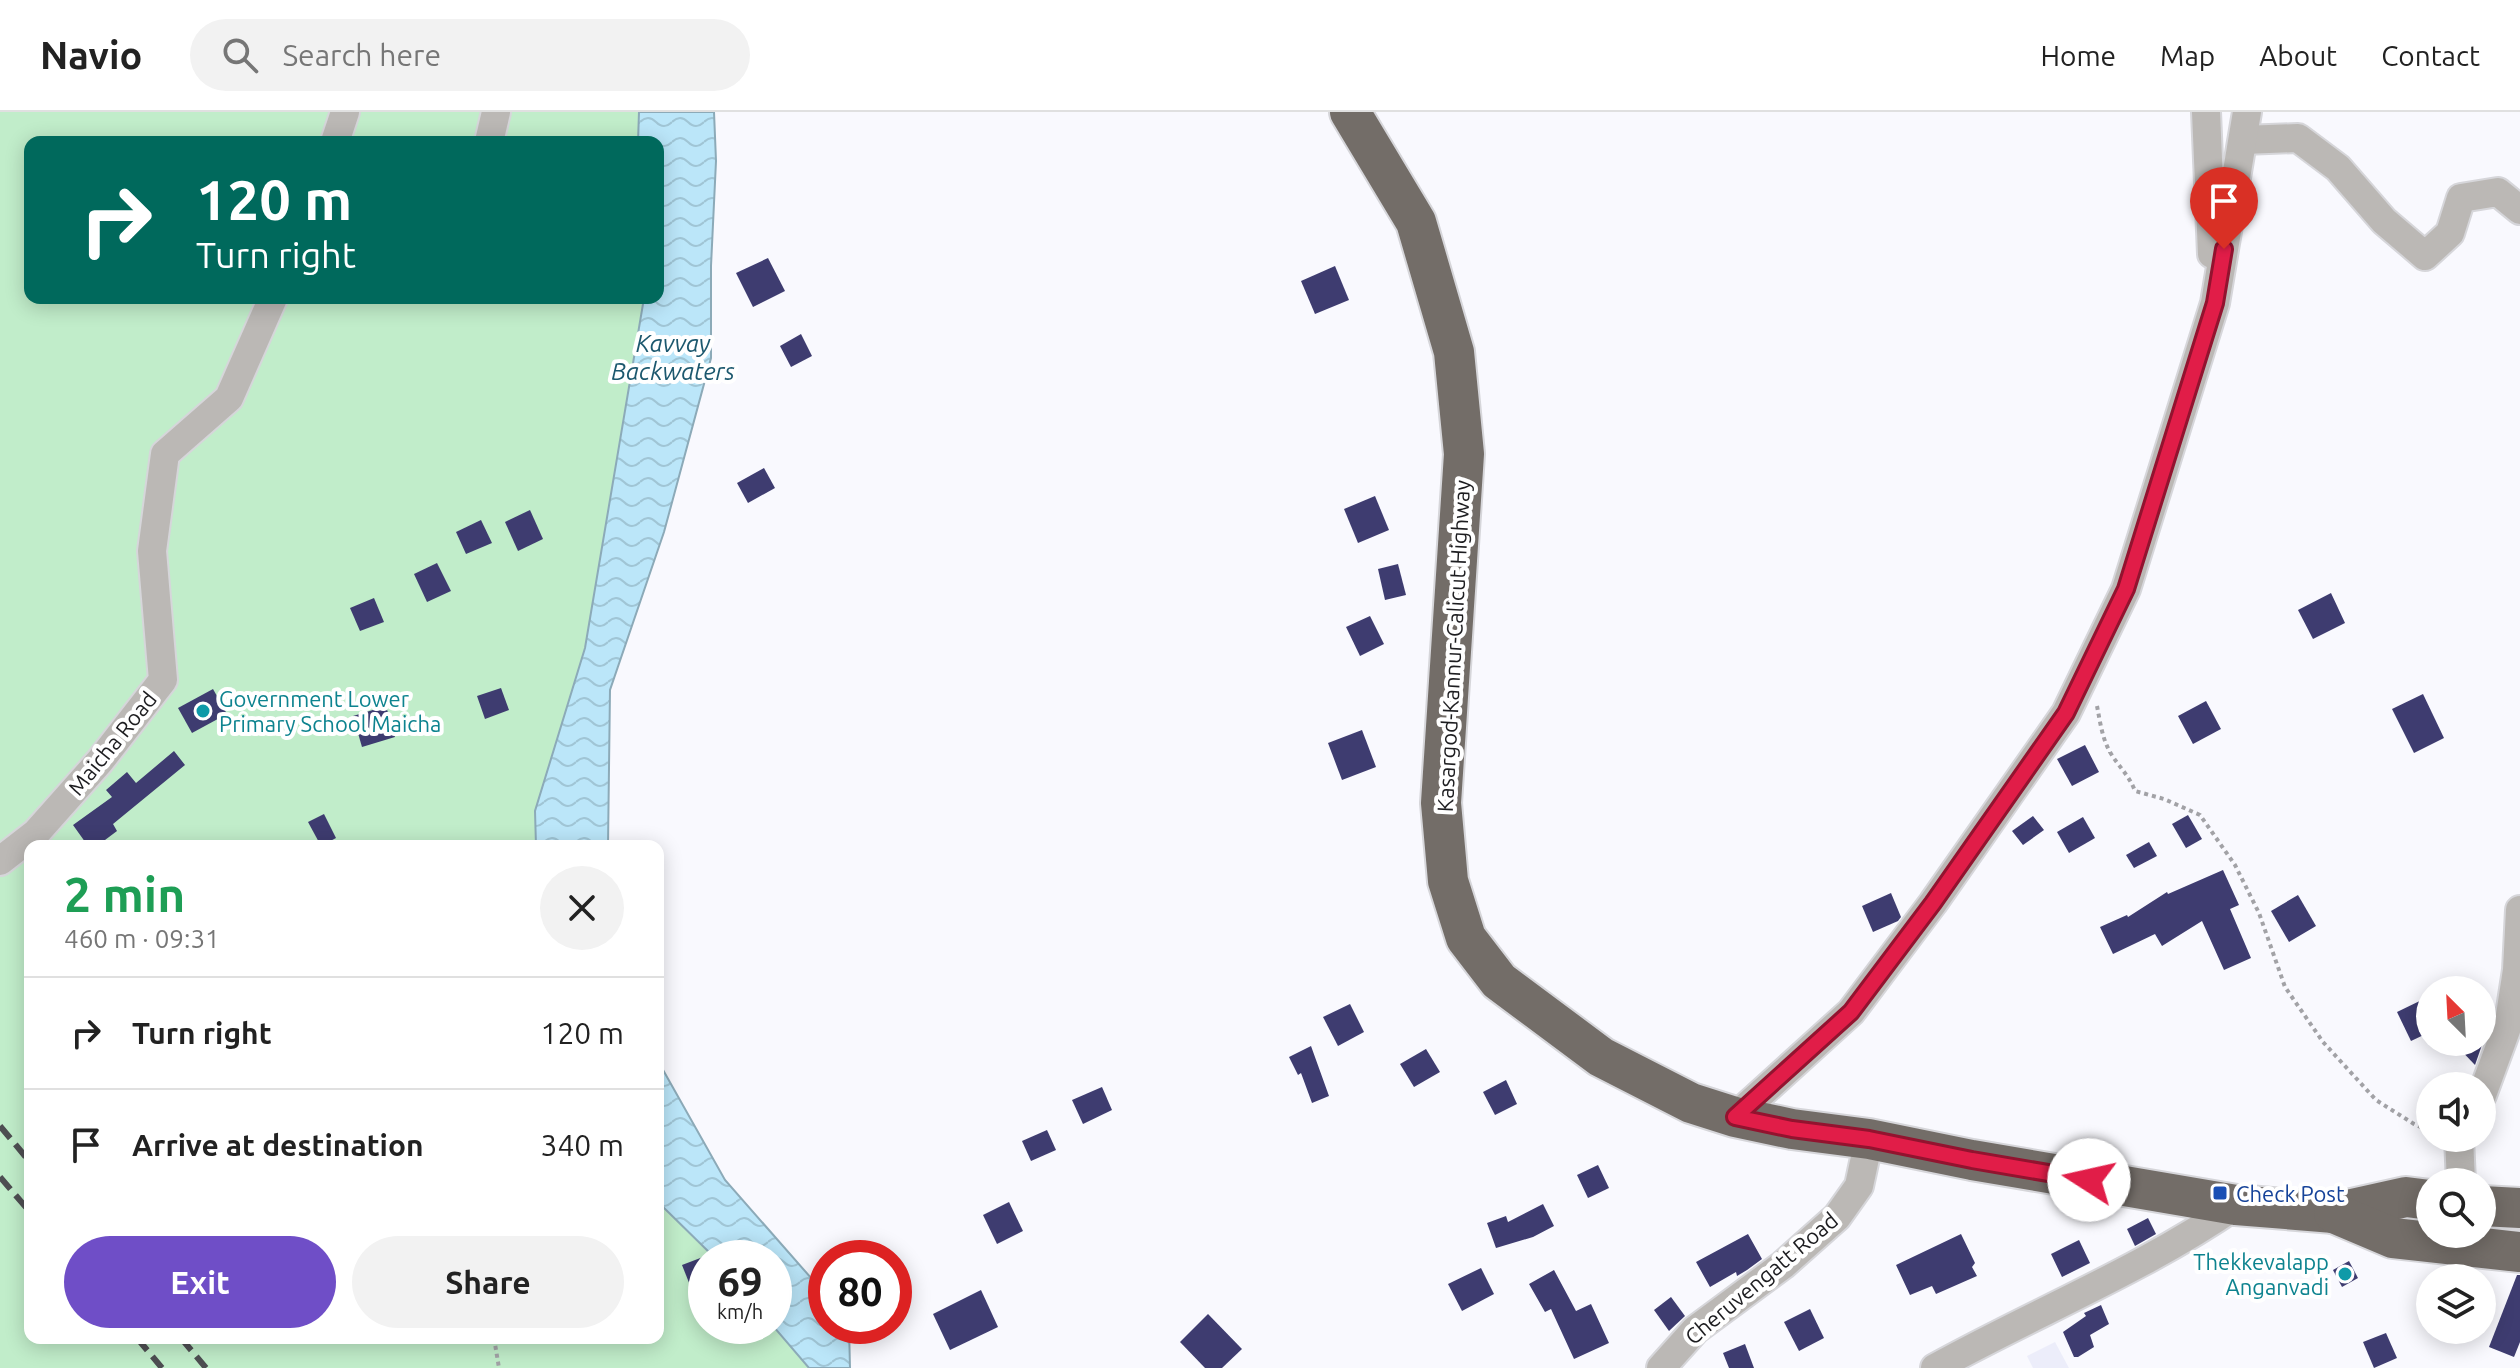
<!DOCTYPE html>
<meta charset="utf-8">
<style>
:root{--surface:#fff;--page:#f2f2f2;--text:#222;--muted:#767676;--line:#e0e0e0;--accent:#6f4ec7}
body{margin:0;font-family:Ubuntu,sans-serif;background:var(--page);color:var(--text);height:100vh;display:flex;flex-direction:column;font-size:30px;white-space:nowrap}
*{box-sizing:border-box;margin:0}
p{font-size:26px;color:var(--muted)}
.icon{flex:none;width:44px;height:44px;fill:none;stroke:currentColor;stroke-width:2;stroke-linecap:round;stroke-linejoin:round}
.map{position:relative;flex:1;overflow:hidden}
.sheet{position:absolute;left:24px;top:728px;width:640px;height:504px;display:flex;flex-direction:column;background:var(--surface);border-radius:16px;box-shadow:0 4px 20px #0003}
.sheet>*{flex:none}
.guide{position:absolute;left:24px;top:24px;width:640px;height:168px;border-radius:16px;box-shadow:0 4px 20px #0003;background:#00695c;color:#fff;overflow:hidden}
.needle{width:52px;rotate:336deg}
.buttons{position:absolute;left:2416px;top:864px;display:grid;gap:16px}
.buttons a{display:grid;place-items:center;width:80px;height:80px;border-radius:50%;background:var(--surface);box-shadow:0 4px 20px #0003;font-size:40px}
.speed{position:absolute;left:688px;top:1128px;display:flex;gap:16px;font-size:40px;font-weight:700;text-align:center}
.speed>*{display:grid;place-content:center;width:104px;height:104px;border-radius:50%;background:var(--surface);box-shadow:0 4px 20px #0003;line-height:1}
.speed small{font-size:20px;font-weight:400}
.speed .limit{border:12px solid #d22;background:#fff;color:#111}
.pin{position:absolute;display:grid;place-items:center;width:68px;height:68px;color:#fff;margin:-82px -34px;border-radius:50% 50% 50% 0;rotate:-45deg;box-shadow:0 0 8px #0007}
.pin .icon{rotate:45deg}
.me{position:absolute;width:88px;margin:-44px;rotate:280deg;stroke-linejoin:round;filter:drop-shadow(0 0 6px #0008)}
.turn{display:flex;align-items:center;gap:28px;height:168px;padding:0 40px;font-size:36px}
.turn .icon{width:104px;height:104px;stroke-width:2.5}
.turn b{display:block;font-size:56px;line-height:68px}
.round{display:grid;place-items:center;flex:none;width:84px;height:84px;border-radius:42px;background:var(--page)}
.headline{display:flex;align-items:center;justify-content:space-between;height:136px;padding:0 40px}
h1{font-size:48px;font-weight:700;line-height:60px;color:#1e9e55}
.primary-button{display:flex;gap:16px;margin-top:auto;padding:16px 40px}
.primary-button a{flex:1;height:92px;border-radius:48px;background:var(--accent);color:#fff;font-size:32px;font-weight:700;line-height:92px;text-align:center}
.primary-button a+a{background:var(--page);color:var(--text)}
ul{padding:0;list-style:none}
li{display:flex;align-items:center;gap:24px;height:112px;padding:0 40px;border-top:2px solid var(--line)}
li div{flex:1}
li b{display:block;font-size:30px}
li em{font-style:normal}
header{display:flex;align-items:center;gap:48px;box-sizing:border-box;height:112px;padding:0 40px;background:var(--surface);border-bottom:2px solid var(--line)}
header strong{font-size:38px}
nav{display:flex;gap:44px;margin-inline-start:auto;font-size:28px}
.search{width:560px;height:72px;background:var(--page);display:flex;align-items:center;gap:20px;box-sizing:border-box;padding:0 28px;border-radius:44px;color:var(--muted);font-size:30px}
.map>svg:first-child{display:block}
</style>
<header>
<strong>Navio</strong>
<div class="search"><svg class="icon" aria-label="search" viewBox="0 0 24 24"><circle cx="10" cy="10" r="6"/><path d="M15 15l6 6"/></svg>Search here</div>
<nav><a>Home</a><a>Map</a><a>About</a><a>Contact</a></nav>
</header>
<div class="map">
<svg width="2520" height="1256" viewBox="0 0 2520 1256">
<defs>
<pattern id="water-waves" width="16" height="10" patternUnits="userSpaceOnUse" patternTransform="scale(2)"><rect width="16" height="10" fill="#bbe6f9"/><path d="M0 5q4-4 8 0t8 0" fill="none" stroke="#a0c5d5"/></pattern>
</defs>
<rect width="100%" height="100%" fill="#f9f9fe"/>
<path fill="#ecedfa" d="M2055,1230L2069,1256H2033L2027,1244Z"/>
<path fill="#c1edca" d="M0,0H639L638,30H30V186H644V193L585,536L535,699L536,734H30V1226H658V1090L715,1146H706V1214H773L809,1256H0Z"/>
<g fill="url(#water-waves)" stroke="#8caab8" stroke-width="2">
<path d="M639,0H714L716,49L711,154V246L664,420L610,578L608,734H536L535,699L585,536L644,186H658V30H638Z"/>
<path d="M658,949L725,1068L826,1183V1214H849L850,1256H809L773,1214L774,1146H715L658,1090Z"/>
</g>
<g fill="#3e3c70">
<path d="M768,146L785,179L753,195L736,161Z"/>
<path d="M1335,154L1349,188L1315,202L1301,169Z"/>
<path d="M801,222L812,244L791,255L780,234Z"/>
<path d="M764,356L775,376L748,391L737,371Z"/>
<path d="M1375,384L1389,418L1358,431L1344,397Z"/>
<path d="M530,398L543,427L518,439L505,410Z"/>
<path d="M481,408L492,431L466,442L456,420Z"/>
<path d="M437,451L451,479L427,490L414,462Z"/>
<path d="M1398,452L1406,483L1385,488L1378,457Z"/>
<path d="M2331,481L2345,511L2313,527L2298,498Z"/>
<path d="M374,486L384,510L360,519L350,496Z"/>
<path d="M1370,504L1384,532L1360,544L1346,515Z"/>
<path d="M501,576L509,598L485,607L477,584Z"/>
<path d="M213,577L227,602L192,621L178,596Z"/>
<path d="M2423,582L2444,626L2414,641L2392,597Z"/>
<path d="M2206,589L2221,617L2193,632L2178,604Z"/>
<path d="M386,594L395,625L362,635L353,604Z"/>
<path d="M1362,618L1376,655L1342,668L1328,631Z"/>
<path d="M2085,633L2099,660L2072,674L2057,647Z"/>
<path d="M174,639L185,653L113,712L117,719L97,734H88L73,713L112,685L106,678L127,660L136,671Z"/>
<path d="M324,702L336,726L321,734L308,710Z"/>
<path d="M2188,703L2202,727L2186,736L2172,712Z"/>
<path d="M2033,704L2044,718L2023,733L2012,719Z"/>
<path d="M2083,705L2095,726L2069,741L2057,720Z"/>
<path d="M2149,730L2157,744L2134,756L2126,743Z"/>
<path d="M2223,758L2239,793L2230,797L2251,846L2224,858L2202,809L2162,834L2155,822L2113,842L2100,815L2127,803L2128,805L2167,780L2168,782Z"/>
<path d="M1891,781L1901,805L1898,809L1873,820L1862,794Z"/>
<path d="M2298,783L2316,814L2289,830L2271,799Z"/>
<path d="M2430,884V920L2411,929L2397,900Z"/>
<path d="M1350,892L1364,920L1338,934L1323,905Z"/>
<path d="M2453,930H2483L2475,953Z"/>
<path d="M1311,934L1329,984L1312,991L1301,961L1298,963L1289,945Z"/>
<path d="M1426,937L1440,960L1414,975L1400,952Z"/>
<path d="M1506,968L1517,992L1495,1003L1483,980Z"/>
<path d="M1102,975L1112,998L1083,1012L1072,988Z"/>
<path d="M1047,1018L1056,1038L1031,1049L1022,1029Z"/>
<path d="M1598,1053L1609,1076L1588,1086L1577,1063Z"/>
<path d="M1009,1090L1023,1119L997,1132L983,1103Z"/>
<path d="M1543,1092L1554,1114L1533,1125L1496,1136L1487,1111L1506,1104L1508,1110Z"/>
<path d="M2148,1106L2156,1122L2135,1134L2127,1117Z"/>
<path d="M1748,1122L1762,1147L1747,1158L1737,1164L1736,1160L1710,1175L1696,1150Z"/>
<path d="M1961,1122L1975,1151L1972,1155L1977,1164L1936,1182L1932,1174L1910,1183L1896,1153Z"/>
<path d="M2079,1128L2090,1151L2062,1165L2051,1142Z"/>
<path d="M703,1145L706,1154L705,1211L682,1153Z"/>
<path d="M2349,1149L2358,1166L2342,1175L2333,1158Z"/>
<path d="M1481,1156L1494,1182L1462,1199L1448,1172Z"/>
<path d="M1554,1158L1576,1199L1591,1192L1609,1231L1574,1247L1551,1197L1545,1200L1529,1172Z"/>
<path d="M2517,1163H2520V1230L2514,1245L2489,1235Z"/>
<path d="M981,1178L998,1215L950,1238L933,1202Z"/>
<path d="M1671,1185L1685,1204L1669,1219L1654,1198Z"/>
<path d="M2101,1193L2109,1212L2090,1223L2094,1235L2078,1245H2074L2063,1220L2086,1204L2084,1201Z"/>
<path d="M1810,1197L1824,1226L1799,1239L1784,1210Z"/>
<path d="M1208,1202L1242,1237L1222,1256H1205L1180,1230Z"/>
<path d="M2386,1221L2397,1246L2374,1256L2363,1230Z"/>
<path d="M1745,1232L1754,1256H1729L1723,1241Z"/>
</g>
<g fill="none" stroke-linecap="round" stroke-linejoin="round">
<defs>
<g id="minor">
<path d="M2206,0L2212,142"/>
<path d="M2243,28L2298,26L2338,56L2384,109L2425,144L2450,121L2461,86L2498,80L2520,98"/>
<path d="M335,30L345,0"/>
<path d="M489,30L496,0"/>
<path d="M0,749L36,721L100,649L163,568L152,439L165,342L229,286L273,186"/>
<path d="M2482,983L2509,910L2517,858L2520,798"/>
<path d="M1735,1005L1851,900L1933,791L2066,601L2126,477L2215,191L2247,0"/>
<path d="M2459,1026L2461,1070"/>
<path d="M1661,1256L1695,1218L1783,1153L1837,1105L1859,1074L1869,1027"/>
<path d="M1935,1256C2034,1201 2142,1158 2236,1093"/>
</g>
<g id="highway">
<path d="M1350,0L1416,110L1454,240L1464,342L1441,691L1448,769L1466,826L1499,869L1601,945L1691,991L1735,1005L1792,1017L1869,1027L1972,1048L2236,1093L2334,1101L2406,1085L2430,1088"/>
<path d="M2482,1094L2520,1096"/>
<path d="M2334,1101L2393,1126L2520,1140"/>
</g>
</defs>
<use href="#minor" stroke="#d6d6da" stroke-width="32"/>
<use href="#highway" stroke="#d6d6da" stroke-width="44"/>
<g stroke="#a2a2a6" stroke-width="4" stroke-dasharray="4 4" stroke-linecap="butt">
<path d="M2097,594C2100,609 2102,626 2110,640C2118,654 2129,663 2135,679L2164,687L2200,703L2235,753L2259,801L2285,875L2323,930L2376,988L2414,1012L2430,1019"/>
<path d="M494,1226L499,1256"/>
</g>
<use href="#minor" stroke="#bbb8b5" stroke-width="28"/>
<use href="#highway" stroke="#736d68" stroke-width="40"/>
<g stroke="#4e4e52" stroke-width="6" stroke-dasharray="16 8" stroke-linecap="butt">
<path d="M0,1014L30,1050"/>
<path d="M0,1065L30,1100"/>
<path d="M137,1226L162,1256"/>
<path d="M181,1226L206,1256"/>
</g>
</g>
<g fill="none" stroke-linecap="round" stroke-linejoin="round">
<defs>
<path id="route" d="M2089,1068L1972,1048L1869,1027L1792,1017L1735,1005L1851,900L1933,791L2066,601L2126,477L2215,191L2224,137"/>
</defs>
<use href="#route" stroke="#92132f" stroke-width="20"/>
<use href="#route" stroke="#e11d48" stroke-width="14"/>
</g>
<g fill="#0f9aa8" stroke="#fff" stroke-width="3">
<circle cx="203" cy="599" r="8"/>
<circle cx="2345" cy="1162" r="8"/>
</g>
<rect fill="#1a4fb4" stroke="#fff" stroke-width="3" x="2212" y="1073" width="16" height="16" rx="4"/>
<g text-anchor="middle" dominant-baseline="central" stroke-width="8" stroke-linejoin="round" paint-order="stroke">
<g font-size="22" fill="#1d1d20" stroke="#fff">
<text transform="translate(1453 534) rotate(-87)">Kasargod-Kannur-Calicut Highway</text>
<text transform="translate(112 631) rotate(-51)">Maicha Road</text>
<text transform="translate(1761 1166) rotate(-40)">Cheruvengatt Road</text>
</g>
<g font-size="22" fill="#0d838f" stroke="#fff" text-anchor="start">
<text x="219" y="586">Government Lower<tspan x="219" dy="25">Primary School Maicha</tspan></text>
<text x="2329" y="1149" text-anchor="end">Thekkevalapp<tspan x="2329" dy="25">Anganvadi</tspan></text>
</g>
<g font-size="22" fill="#164399" stroke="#fff" text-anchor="start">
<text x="2236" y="1081">Check Post</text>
</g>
<g font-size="24" font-style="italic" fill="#1c586e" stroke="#fff">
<text x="673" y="231">Kavvay<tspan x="673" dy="28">Backwaters</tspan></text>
</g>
</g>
</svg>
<div class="buttons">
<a><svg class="needle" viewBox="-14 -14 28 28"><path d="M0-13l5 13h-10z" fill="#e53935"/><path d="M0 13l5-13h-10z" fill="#767676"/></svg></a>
<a><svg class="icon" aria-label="sound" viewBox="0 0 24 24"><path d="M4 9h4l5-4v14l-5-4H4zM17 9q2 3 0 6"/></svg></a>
<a><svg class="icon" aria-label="search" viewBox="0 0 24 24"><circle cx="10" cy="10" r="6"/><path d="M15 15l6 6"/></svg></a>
<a><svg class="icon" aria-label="layers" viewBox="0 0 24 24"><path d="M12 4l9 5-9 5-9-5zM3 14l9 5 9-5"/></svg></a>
</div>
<div class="speed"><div>69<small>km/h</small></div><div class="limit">80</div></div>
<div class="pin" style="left:2224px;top:137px;background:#d93025"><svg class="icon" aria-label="arrive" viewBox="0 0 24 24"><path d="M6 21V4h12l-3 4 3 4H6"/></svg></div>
<svg class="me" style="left:2089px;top:1068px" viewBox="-20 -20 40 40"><circle r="19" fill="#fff"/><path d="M0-13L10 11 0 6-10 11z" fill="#e11d48"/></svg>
<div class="guide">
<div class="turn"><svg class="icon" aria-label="right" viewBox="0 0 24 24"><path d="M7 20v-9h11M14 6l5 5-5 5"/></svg><div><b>120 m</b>Turn right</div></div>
</div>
<section class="sheet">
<div class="headline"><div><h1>2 min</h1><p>460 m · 09:31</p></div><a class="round"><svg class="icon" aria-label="close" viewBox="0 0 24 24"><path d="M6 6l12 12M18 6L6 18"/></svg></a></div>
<ul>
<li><svg class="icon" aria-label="right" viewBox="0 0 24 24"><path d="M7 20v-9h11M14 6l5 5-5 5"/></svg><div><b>Turn right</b></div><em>120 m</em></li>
<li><svg class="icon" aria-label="arrive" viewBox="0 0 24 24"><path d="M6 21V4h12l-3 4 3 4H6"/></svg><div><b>Arrive at destination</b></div><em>340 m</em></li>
</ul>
<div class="primary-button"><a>Exit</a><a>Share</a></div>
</section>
</div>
